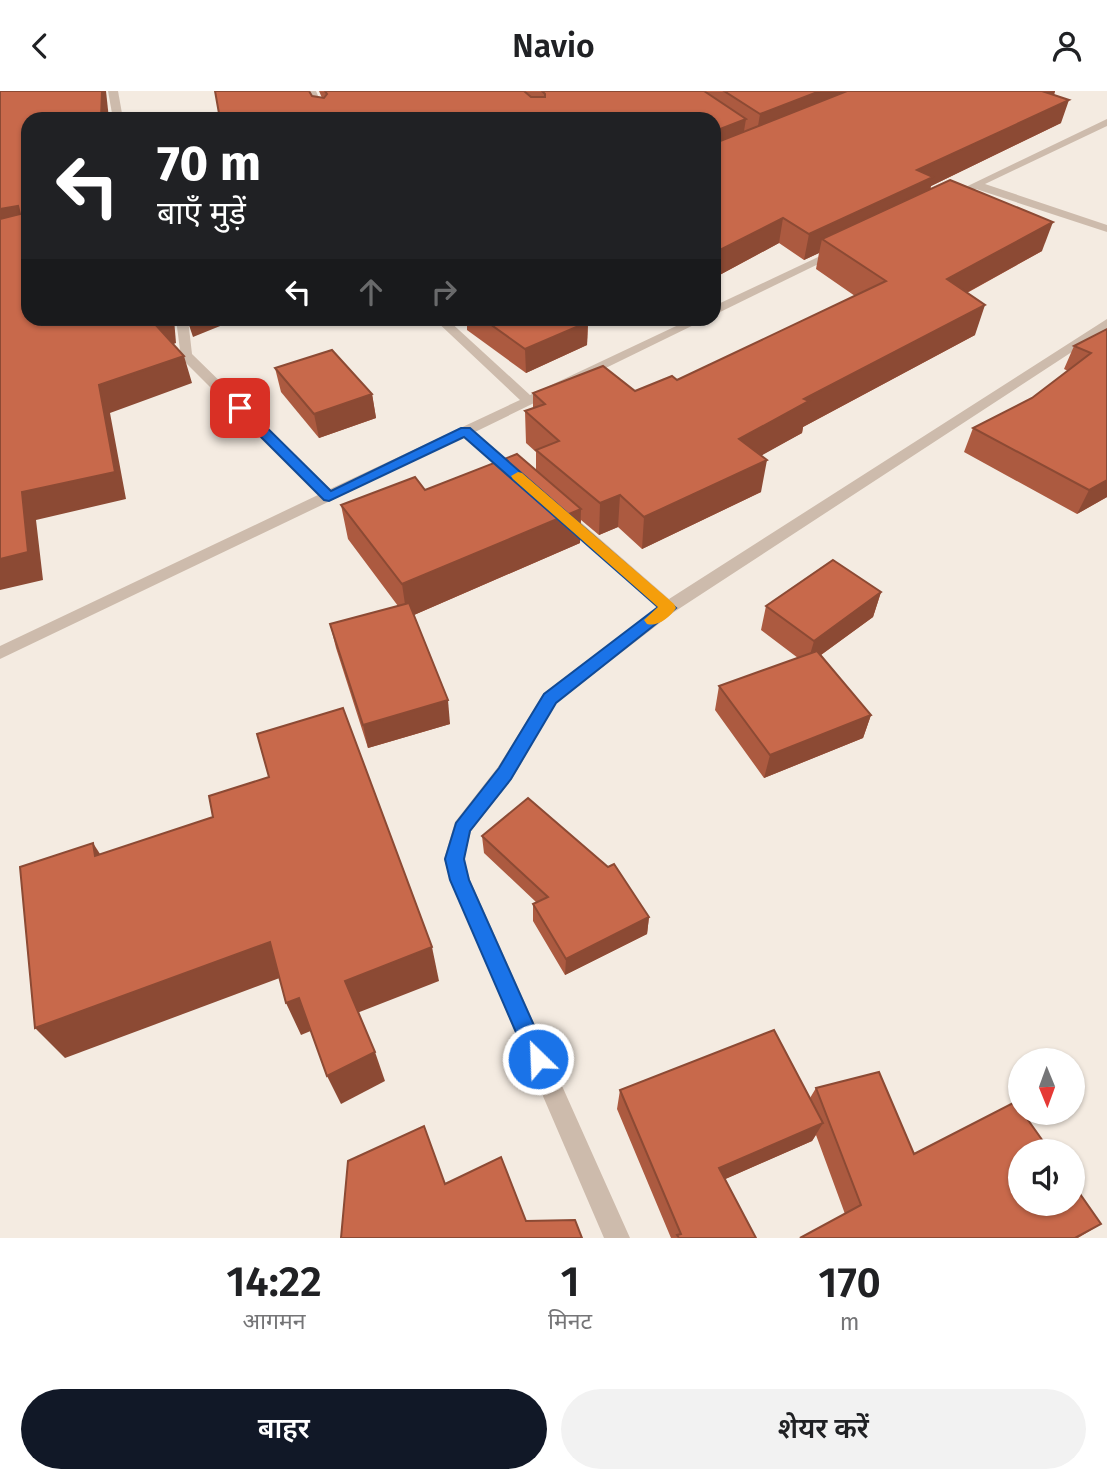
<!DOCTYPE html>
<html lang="hi">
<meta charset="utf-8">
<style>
:root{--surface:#fff;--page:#f2f2f2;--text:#202124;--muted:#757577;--accent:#111827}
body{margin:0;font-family:"Fira Sans","Noto Sans Devanagari",sans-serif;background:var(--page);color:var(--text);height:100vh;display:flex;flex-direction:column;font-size:26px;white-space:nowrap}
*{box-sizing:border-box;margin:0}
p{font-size:23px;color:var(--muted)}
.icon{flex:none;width:38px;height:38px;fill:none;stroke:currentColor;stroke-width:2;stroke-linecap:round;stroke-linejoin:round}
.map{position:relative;height:1147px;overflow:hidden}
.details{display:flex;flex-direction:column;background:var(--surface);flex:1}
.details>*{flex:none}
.hud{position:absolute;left:21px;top:21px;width:700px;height:214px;border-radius:21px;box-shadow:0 2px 5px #0004;background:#202124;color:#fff;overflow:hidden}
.needle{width:46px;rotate:179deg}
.fabs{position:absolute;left:1008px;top:957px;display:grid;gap:14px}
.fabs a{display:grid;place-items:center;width:77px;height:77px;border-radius:50%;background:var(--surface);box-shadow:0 2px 5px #0004;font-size:35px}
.pin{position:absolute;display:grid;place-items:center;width:60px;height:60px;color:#fff;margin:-30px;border-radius:14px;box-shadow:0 4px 10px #0006}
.me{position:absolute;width:77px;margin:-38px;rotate:336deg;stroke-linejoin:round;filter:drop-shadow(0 0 5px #0008)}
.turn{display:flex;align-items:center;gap:24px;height:147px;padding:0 21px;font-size:32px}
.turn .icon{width:91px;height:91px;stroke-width:2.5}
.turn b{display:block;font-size:49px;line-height:60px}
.lanes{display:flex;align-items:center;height:66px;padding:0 21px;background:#0003;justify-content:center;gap:35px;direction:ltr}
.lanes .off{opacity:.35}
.eta{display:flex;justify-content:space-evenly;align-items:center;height:119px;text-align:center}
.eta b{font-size:42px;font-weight:600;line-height:49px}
.action{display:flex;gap:14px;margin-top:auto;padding:14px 21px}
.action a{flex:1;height:80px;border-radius:42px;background:var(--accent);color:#fff;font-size:28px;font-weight:600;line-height:80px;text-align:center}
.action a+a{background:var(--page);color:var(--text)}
header{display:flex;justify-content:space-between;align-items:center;height:91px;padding:0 21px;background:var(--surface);font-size:32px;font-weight:600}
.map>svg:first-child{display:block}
</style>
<header><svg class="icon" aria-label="back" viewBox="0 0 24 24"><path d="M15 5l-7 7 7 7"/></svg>Navio<svg class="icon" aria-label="person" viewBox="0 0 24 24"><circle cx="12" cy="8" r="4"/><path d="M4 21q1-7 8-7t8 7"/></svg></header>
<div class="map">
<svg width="1107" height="1147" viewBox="0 0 1107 1147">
<rect width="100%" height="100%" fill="#f4ebe1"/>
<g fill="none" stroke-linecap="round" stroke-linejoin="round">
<g fill="#cdbbac" fill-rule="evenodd">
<path d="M108,0H118L123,28H113Z"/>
<path d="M306,0H316L328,28H318Z"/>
<path d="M1107,28V35L985,93L1107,134V141L976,98L954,108L945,106Z"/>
<path d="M833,159L843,161L714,224V215Z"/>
<path d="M176,228H188L192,263L330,398L520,309L434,228H447L530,304L691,228H706L475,341L521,381L523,384L521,387H511L464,346L0,568V555L318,404L181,267Z"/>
<path d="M1107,228V238L674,521L556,612L512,688L471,740L464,768L470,789L630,1147H604L450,789L444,768L455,731L498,676L544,602L657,517L556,425L564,420L569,421L669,508Z"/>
</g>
</g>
<g fill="#ac5a40">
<path d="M319,0H844V1L845,0H1055L1054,4L1061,32L931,95L930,99L1042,160L967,202L975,244L803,336L802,342L761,364V401L642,458L618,436L599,444L581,429L580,452L414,524L450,633L368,657L336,557L330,533L398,515L348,448L341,414L536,380V361L526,352L525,320L533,318V302L635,300L677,289L855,205L816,178L819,162L804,169L779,152L714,187V28H220L312,5L322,7Z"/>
<path d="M467,228H583L588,231L587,254L526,282L467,239Z"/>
<path d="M1107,238V406L1077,423L964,361L973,337L1032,307L1068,280L1064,278L1074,255Z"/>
<path d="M275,277L372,303L376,327L319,347L281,301Z"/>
<path d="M881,501L873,526L821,564L871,624L863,647L764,687L715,619L719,595L798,567L761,539L766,515Z"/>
<path d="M482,745L649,826L647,843L565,884L533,830V813L536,811L484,762Z"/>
<path d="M816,997L914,1063L1101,1133L1078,1147H800L845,1123L816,1044L812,1050L725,1088L756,1147H671L617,1018L620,999L810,1007Z"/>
</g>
<g fill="#8c4a34">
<path d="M102,0H106L109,28H101Z"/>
<path d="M820,0H844L842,13L756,47L760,23Z"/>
<path d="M1032,0H1055L1052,10Z"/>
<path d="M1069,9L1061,32L931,95L926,111L822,148L819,162L804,169L809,143L917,79Z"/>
<path d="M746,28L742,52L714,64L715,40Z"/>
<path d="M18,115L28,140L0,145V118Z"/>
<path d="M783,127L779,152L714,187V162Z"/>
<path d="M1053,131L1042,160L937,218L947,188Z"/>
<path d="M985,214L975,244L803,336L802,342L734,380L739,348L804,308Z"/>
<path d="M162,228H174L176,252L162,258L153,231Z"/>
<path d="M187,228H255L230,231L193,246Z"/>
<path d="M588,231L587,254L526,282L525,258Z"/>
<path d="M184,265L192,292L110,322L126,408L36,429L43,489L0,499V468L22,401L99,294Z"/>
<path d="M372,303L376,327L319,347L314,323Z"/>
<path d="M767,369L761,401L642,458L644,426Z"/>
<path d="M1107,389V406L1077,423L1089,399Z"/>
<path d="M620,404L618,436L599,444L600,412Z"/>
<path d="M581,418L580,452L407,527L402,493Z"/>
<path d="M881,501L873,526L807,574L814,550Z"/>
<path d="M448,609L450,633L368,657L363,634Z"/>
<path d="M871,624L863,647L764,687L770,664Z"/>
<path d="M93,752L116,788L95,765Z"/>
<path d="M649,826L647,843L565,884L566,868Z"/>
<path d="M270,851L285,885L65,967L35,937Z"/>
<path d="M432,856L439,890L357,922L345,890Z"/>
<path d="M299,907L313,939L301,944L286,912Z"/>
<path d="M375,961L385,990L341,1013L327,985Z"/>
<path d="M823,1032L812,1050L712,1094L719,1077Z"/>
</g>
<g fill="#c8694b" stroke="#8c4a34" stroke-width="2">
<path d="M0,0H102L101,28H28V228H162L153,231L184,265L99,294L115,381L22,401L28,461L0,468V128L20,123L18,115L0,118Z"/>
<path d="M215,0H309L312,5L324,7L327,3L325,0H524L531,6H545V3L542,0H704L746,28L715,40L714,49L718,51L847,0H1042L1069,9L917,79L933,86L809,143L783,127L714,162V28H220Z"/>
<path d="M724,0H820L760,23Z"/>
<path d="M950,89L1053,131L947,188L985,214L804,308L809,310L739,348L767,369L644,426L620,404L600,412L536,359L559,350L525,320L545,313L533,302L603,275L635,300L672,285L677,289L886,190L822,148Z"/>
<path d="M483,228H583L588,231L525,258Z"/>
<path d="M1107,238V389L1089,399L973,337L1032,307L1091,262L1074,255Z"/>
<path d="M332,259L372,303L314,323L275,277Z"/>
<path d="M517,363L581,418L402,493L341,414L415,386L425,399Z"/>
<path d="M833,469L881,501L814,550L766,515Z"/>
<path d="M409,512L448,609L363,634L330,533Z"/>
<path d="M817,560L871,624L770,664L719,595Z"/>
<path d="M343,617L432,856L345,890L375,961L327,985L299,907L286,912L270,851L35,937L20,776L93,752L95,765L213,726L209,705L269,686L257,643Z"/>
<path d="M528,707L608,776L614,773L649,826L566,868L533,813L548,806L482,745Z"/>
<path d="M774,939L823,1032L719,1077L756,1147H679L677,1144L681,1143L620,999Z"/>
<path d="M879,981L914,1063L1015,1011L1020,1018V1022H1023L1050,1060H1020V1113H1073V1093L1101,1133L1075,1147H800L861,1114L816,997Z"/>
<path d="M424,1035L445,1093L501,1066L526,1130L575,1129L582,1147H341L348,1070Z"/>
</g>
<path fill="#1a73e8" stroke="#114b97" stroke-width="2" d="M240,313L244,314L331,400L461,337H470L676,517L556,612L511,688L470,740L464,768L469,789L549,968L546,976L538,979L531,976L450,789L445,768L456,732L499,677L544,603L658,516L464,346L329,410L324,409L235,320L234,317Z"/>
<path fill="#f59e0b" d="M518,381L522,382L674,513L676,517C670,526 658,536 647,533L644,529L658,516L513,388L511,385Z"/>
</svg>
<div class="fabs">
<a><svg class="needle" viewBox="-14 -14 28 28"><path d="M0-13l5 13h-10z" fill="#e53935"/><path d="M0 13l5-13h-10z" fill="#757577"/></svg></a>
<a><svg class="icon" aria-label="sound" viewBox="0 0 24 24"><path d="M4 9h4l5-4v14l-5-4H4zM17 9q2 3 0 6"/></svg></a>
</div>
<div class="pin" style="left:240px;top:317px;background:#d93025"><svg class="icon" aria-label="arrive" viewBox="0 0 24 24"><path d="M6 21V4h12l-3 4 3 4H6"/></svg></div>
<svg class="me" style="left:538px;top:968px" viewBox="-20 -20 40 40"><circle r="17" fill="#1a73e8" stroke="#fff" stroke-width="3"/><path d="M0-11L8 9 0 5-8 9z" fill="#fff"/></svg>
<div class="hud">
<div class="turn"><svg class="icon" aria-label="left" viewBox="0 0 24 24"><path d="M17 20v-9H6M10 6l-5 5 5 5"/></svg><div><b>70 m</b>बाएँ मुड़ें</div></div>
<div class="lanes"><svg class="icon" aria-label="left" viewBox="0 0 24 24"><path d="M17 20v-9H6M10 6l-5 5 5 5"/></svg><svg class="icon off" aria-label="ahead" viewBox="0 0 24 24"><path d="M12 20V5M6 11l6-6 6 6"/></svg><svg class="icon off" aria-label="right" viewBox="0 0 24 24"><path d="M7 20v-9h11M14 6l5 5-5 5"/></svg></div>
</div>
</div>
<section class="details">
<div class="eta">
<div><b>14:22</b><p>आगमन</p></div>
<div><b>1</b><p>मिनट</p></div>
<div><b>170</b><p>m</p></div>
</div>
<div class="action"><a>बाहर</a><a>शेयर करें</a></div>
</section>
